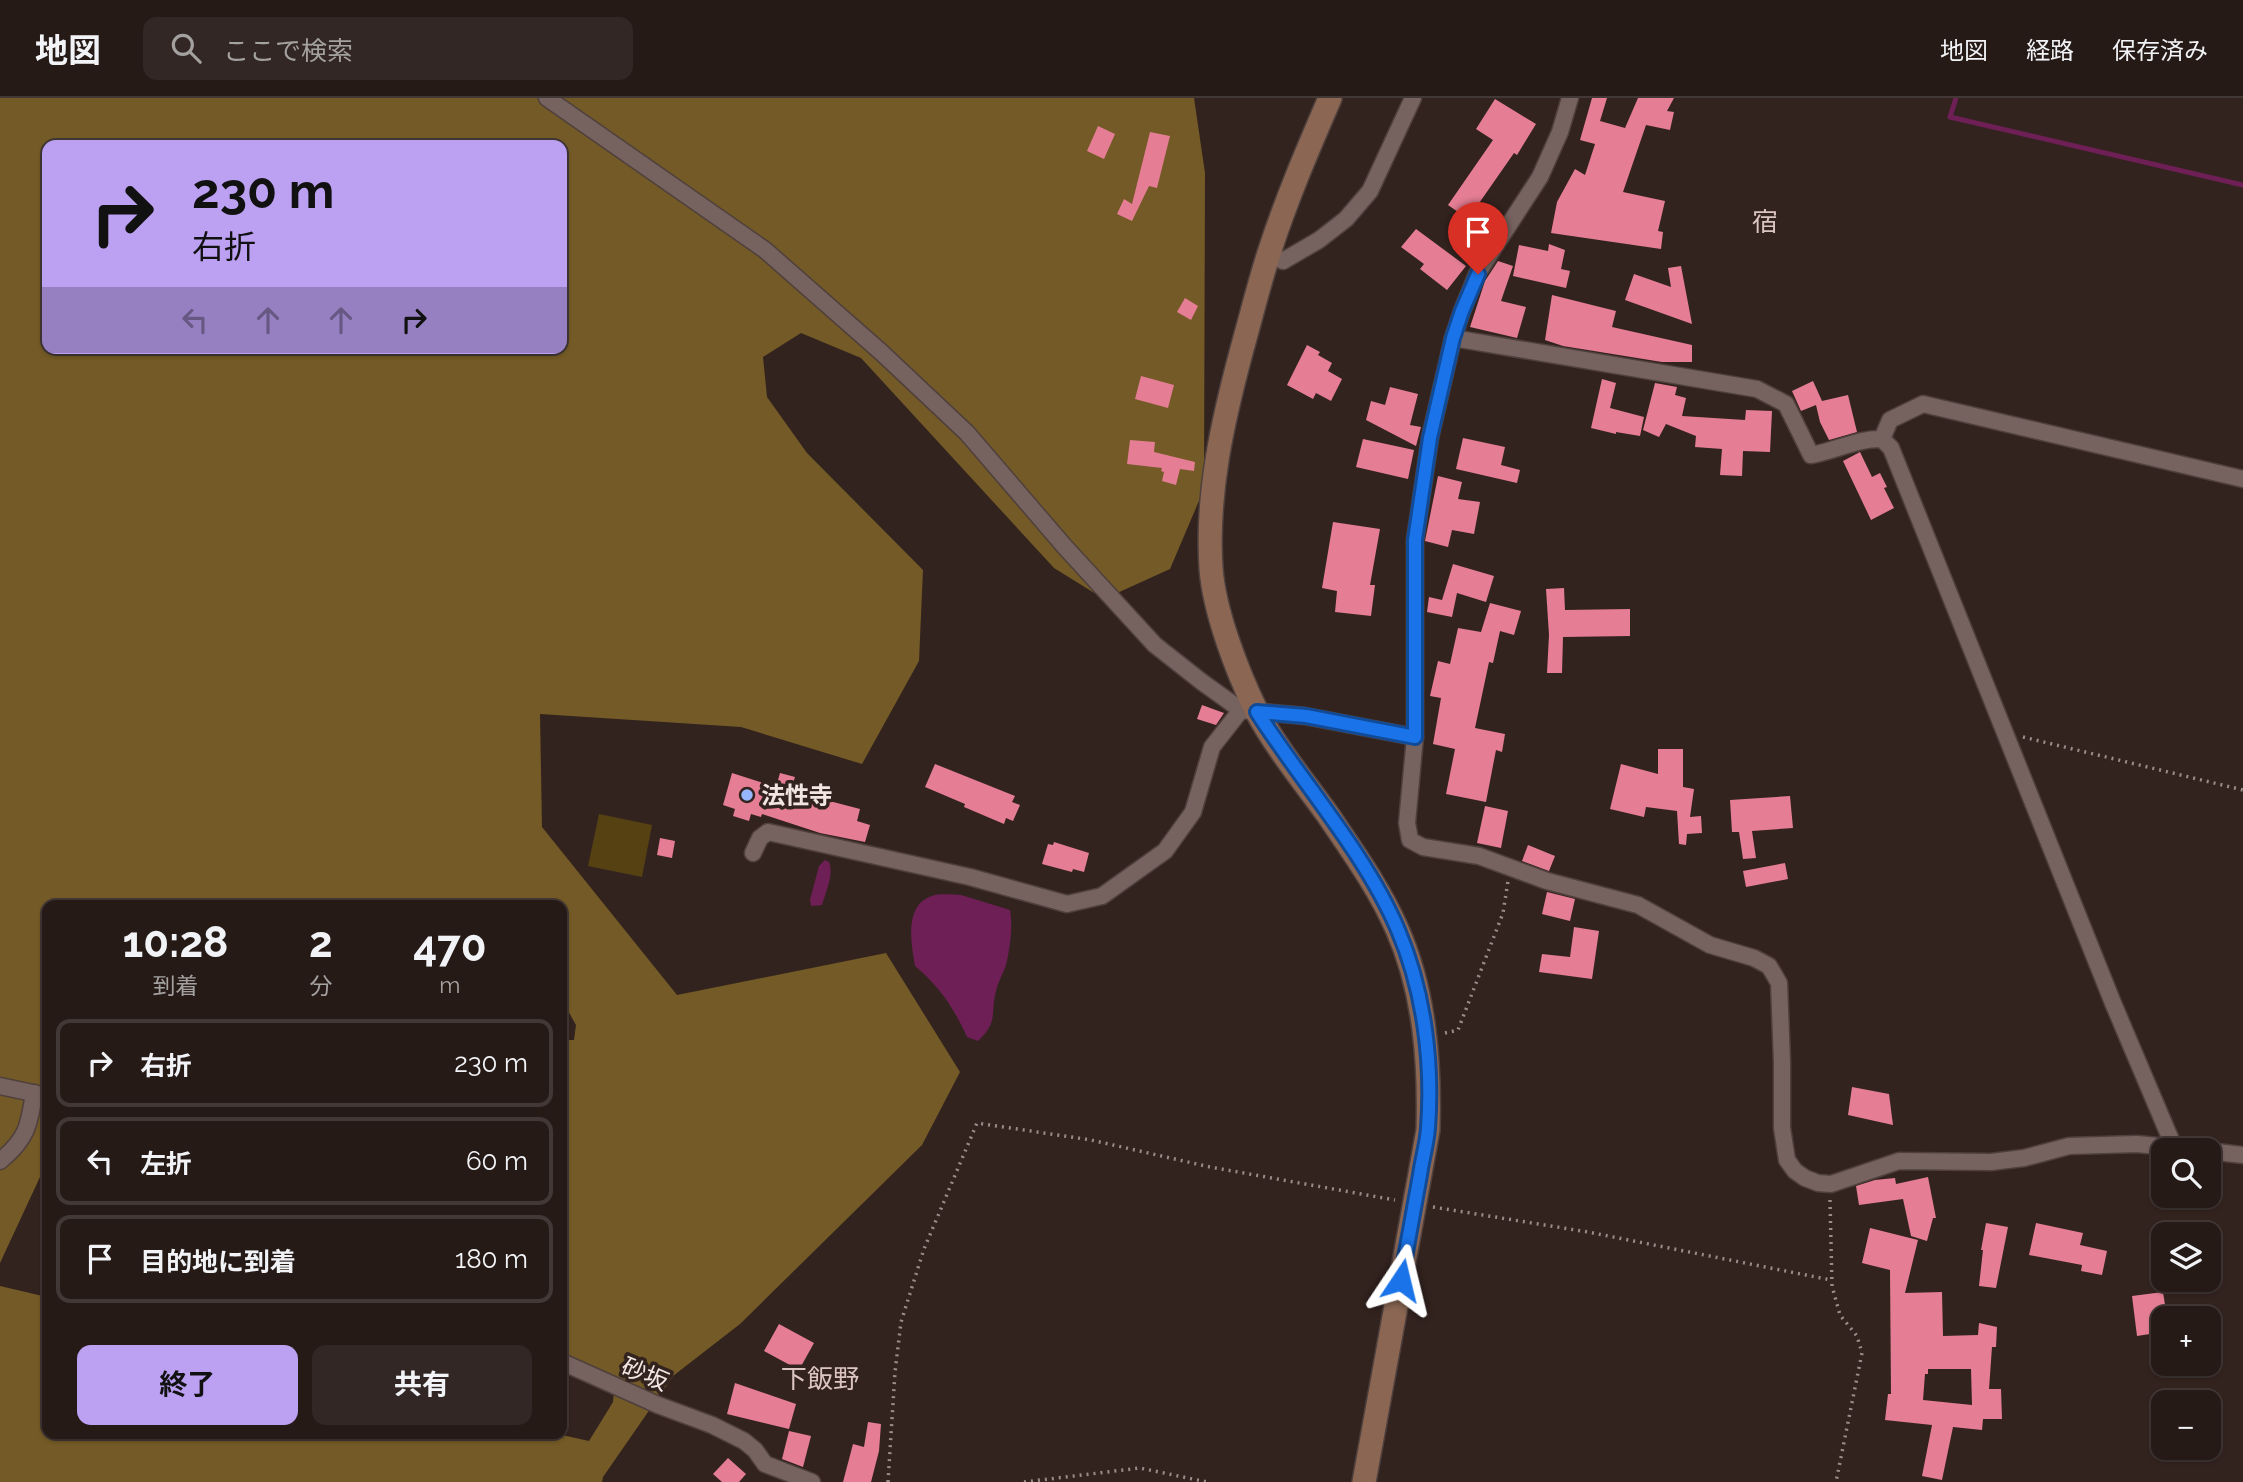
<!DOCTYPE html>
<html lang="ja">
<meta charset="utf-8">
<style>
:root{--surface:#261a17;--page:#322724;--text:#f1f3f6;--muted:#a4a1a1;--line:#423836;--accent:#bca0f2}
body{margin:0;font-family:Raleway,"Noto Sans JP",sans-serif;background:var(--page);color:var(--text);height:100vh;display:flex;flex-direction:column;font-size:26px;white-space:nowrap}
*{box-sizing:border-box;margin:0}
p{font-size:23px;color:var(--muted)}
.icon{flex:none;width:38px;height:38px;fill:none;stroke:currentColor;stroke-width:2;stroke-linecap:round;stroke-linejoin:round}
.map{position:relative;flex:1;overflow:hidden}
.details{position:absolute;left:42px;top:802px;width:525px;height:539px;display:flex;flex-direction:column;background:var(--surface);border-radius:14px;box-shadow:0 2px 5px #0004,0 0 0 2px var(--line)}
.details>*{flex:none}
.guide{position:absolute;left:42px;top:42px;width:525px;height:214px;border-radius:14px;box-shadow:0 2px 5px #0004,0 0 0 2px var(--line);background:#bca0f2;color:#111;overflow:hidden}
.buttons{position:absolute;left:2151px;top:1040px;display:grid;gap:14px}
.buttons a{display:grid;place-items:center;width:70px;height:70px;border-radius:14px;background:var(--surface);box-shadow:0 2px 5px #0004,0 0 0 2px var(--line);font-size:35px}
.pin{position:absolute;display:grid;place-items:center;width:60px;height:60px;color:#fff;margin:-72px -30px;border-radius:50% 50% 50% 0;rotate:-45deg;box-shadow:0 0 7px #0007}
.pin .icon{rotate:45deg}
.me{position:absolute;width:77px;margin:-38px;rotate:10deg;stroke-linejoin:round;filter:drop-shadow(0 0 5px #0008)}
.turn{display:flex;align-items:center;gap:24px;height:147px;padding:0 35px;font-size:32px}
.turn .icon{width:91px;height:91px;stroke-width:2.5}
.turn b{display:block;font-size:49px;line-height:60px}
.lanes{display:flex;align-items:center;height:66px;padding:0 35px;background:#0003;justify-content:center;gap:35px;direction:ltr}
.lanes .off{opacity:.35}
.eta{display:flex;justify-content:space-evenly;align-items:center;height:119px;text-align:center}
.eta b{font-size:42px;font-weight:700;line-height:49px}
.primary-button{display:flex;gap:14px;margin-top:auto;padding:14px 35px}
.primary-button a{flex:1;height:80px;border-radius:14px;background:var(--accent);color:#111;font-size:28px;font-weight:700;line-height:80px;text-align:center}
.primary-button a+a{background:var(--page);color:var(--text)}
ul{padding:0;list-style:none}
li{display:flex;align-items:center;gap:21px;height:88px;margin:0 14px 10px;padding:0 21px;border:4px solid var(--line);border-radius:14px}
li div{flex:1}
li b{display:block;font-size:26px}
li em{font-style:normal}
header{display:flex;align-items:center;gap:42px;box-sizing:border-box;height:98px;padding:0 35px;background:var(--surface);border-bottom:2px solid var(--line)}
header strong{font-size:33px}
nav{display:flex;gap:38px;margin-inline-start:auto;font-size:24px}
.search{width:490px;height:63px;background:var(--page);display:flex;align-items:center;gap:18px;box-sizing:border-box;padding:0 24px;border-radius:14px;color:var(--muted);font-size:26px}
.map>svg:first-child{display:block}
</style>
<header>
<strong>地図</strong>
<div class="search"><svg class="icon" aria-label="search" viewBox="0 0 24 24"><circle cx="10" cy="10" r="6"/><path d="M15 15l6 6"/></svg>ここで検索</div>
<nav><a>地図</a><a>経路</a><a>保存済み</a></nav>
</header>
<div class="map">
<svg width="2243" height="1384" viewBox="0 0 2243 1384">
<rect width="100%" height="100%" fill="#33231f"/>
<path fill="#564112" d="M599,716L652,727L642,779L588,768Z"/>
<path fill="#735a26" fill-rule="evenodd" d="M0,0H1194L1205,75L1204,391L1170,471L1104,501L1054,470L861,260L801,235L763,259L767,299L807,355L923,472L919,563L862,666L741,629L540,616L542,729L677,897L886,855L960,974L922,1047L740,1226L673,1278L603,1379L602,1384H0V1188L47,1199V1335H553L589,1343L613,1304L615,1279L562,1256V942H574L576,927L562,902V807H47V1064L0,1165ZM47,47H562V250H47Z"/>
<g fill="#6e1f56">
<path d="M825,762L829,764C834,776 826,794 822,807L811,808L810,802L819,768Z"/>
<path d="M961,797L1010,812C1013,828 1010,850 1006,867C1003,876 998,884 996,893C990,916 999,923 978,943L967,939C954,910 939,888 915,868C911,845 904,807 932,798C940,795 952,797 961,797Z"/>
</g>
<g fill="none" stroke-linecap="round" stroke-linejoin="round">
<path stroke="#6e1f56" stroke-width="5" d="M1956,0L1950,19L2243,87"/>
</g>
<g fill="#e57e94" fill-rule="evenodd">
<path d="M1592,0H1607L1600,23L1625,30L1638,0H1674L1667,13L1674,14L1670,32L1646,27L1623,94L1665,103L1658,133L1663,134L1661,151L1551,135L1557,104L1575,71L1585,77L1595,46L1580,42Z"/>
<path d="M1495,1L1536,26L1517,57L1514,55L1468,121L1448,107L1493,42L1476,31Z"/>
<path d="M1098,28L1115,36L1104,61L1087,53Z"/>
<path d="M1150,34L1170,38L1157,90L1149,88L1132,123L1117,116L1124,101L1132,106Z"/>
<path d="M1416,131L1466,168L1447,192L1420,171L1424,166L1401,149Z"/>
<path d="M1549,146L1565,152L1561,171L1570,173L1566,190L1513,178L1519,147L1548,153Z"/>
<path d="M1498,163L1513,168L1501,203L1526,209L1517,240L1470,229L1485,183Z"/>
<path d="M1681,168L1692,226L1625,202L1634,176L1671,189L1668,170Z"/>
<path d="M1552,197L1616,213L1612,229L1692,247V264H1662L1563,248L1545,242Z"/>
<path d="M1185,200L1198,208L1191,222L1177,214Z"/>
<path d="M1307,247L1320,254L1318,257L1332,265L1328,273L1342,281L1331,303L1316,295L1313,301L1287,287Z"/>
<path d="M1141,278L1174,287L1168,310L1135,301Z"/>
<path d="M1602,281L1616,285L1610,310L1644,319L1640,338L1616,334V336L1591,330Z"/>
<path d="M1813,283L1822,303L1848,297L1857,334L1829,342L1820,324L1816,307L1801,313L1792,293Z"/>
<path d="M1655,285L1677,289L1675,297L1686,300L1682,318L1745,322L1746,312L1772,313L1770,354L1743,353L1742,378L1720,377L1722,351L1695,349L1696,338L1666,326L1659,339L1643,332Z"/>
<path d="M1390,289L1418,296L1410,327L1421,329L1416,348L1366,322L1371,303L1385,307Z"/>
<path d="M1463,340L1505,349L1501,367L1520,372L1517,385L1456,371Z"/>
<path d="M1363,341L1414,352L1408,381L1356,369Z"/>
<path d="M1130,342L1155,344L1154,354L1195,364L1194,373L1180,371L1176,387L1162,383L1164,374L1161,373L1162,370L1127,366Z"/>
<path d="M1860,354L1872,379L1880,375L1887,389L1884,390L1894,410L1871,422L1843,363Z"/>
<path d="M1438,378L1462,384L1458,401L1480,404L1474,436L1452,432L1448,449L1425,443Z"/>
<path d="M1333,424L1380,431L1370,487H1375L1371,518L1335,514L1337,493L1322,490Z"/>
<path d="M1453,466L1494,478L1486,504L1457,495L1452,519L1427,514L1429,499L1442,502Z"/>
<path d="M1564,490L1565,512L1630,511V538L1563,539L1562,575H1547L1549,537L1546,491Z"/>
<path d="M1490,505L1521,513L1514,537L1500,533L1493,565L1489,564L1475,630L1505,636L1502,654L1496,652L1486,704L1446,696L1455,651L1433,646L1441,600L1430,598L1438,563L1450,566L1458,530L1481,534Z"/>
<path d="M1202,607L1224,615L1216,627L1197,621Z"/>
<path d="M1658,651H1683V689L1694,691L1690,719L1701,718L1702,735L1687,736L1686,747L1679,746L1677,713L1646,709L1644,719L1610,711L1621,666L1658,676Z"/>
<path d="M935,666L1015,698L1012,704L1020,707L1013,723L1006,720L1004,726L964,709L965,706L925,689Z"/>
<path d="M732,675L776,689L780,675L795,679L792,688L819,697L818,700L860,711L857,723L870,727L865,744L820,735L762,716L761,719L751,716L749,723L733,718L735,711L723,707Z"/>
<path d="M1790,698L1793,730L1752,733L1756,760L1743,761L1739,734H1732L1730,702Z"/>
<path d="M1485,708L1508,713L1501,750L1477,745Z"/>
<path d="M660,740L675,743L672,760L657,757Z"/>
<path d="M1054,744L1089,755L1084,774L1073,771L1072,774L1042,766L1048,746L1053,747Z"/>
<path d="M1528,747L1555,758L1549,773L1522,763Z"/>
<path d="M1785,765L1788,781L1746,789L1743,773Z"/>
<path d="M1547,794L1575,801L1570,823L1542,816Z"/>
<path d="M1574,829L1599,833L1592,881L1539,874L1542,856L1570,859Z"/>
<path d="M1852,989L1889,996L1893,1027L1848,1017Z"/>
<path d="M1928,1079L1936,1120H1933L1927,1143L1911,1138L1903,1101L1859,1107L1856,1088L1875,1082L1895,1080L1896,1086Z"/>
<path d="M1986,1125L2008,1129L1996,1190L1979,1188L1983,1152H1981Z"/>
<path d="M2036,1125L2083,1135L2080,1147L2107,1153L2102,1177L2081,1173L2082,1167L2029,1157Z"/>
<path d="M1870,1130L1918,1142L1905,1195L1942,1194L1943,1238L1978,1237L1979,1225L1997,1229L1996,1249H1992L1989,1291H2001L2002,1321H1983L1982,1332L1953,1329L1942,1382L1922,1378L1932,1327L1885,1322L1888,1296H1891L1890,1172L1862,1165ZM1928,1271H1971L1972,1307L1923,1302L1925,1276H1928Z"/>
<path d="M2163,1194L2167,1220H2163V1234L2137,1238L2132,1198Z"/>
<path d="M779,1226L814,1245L799,1272L764,1253Z"/>
<path d="M735,1285L796,1306L789,1331L727,1316Z"/>
<path d="M868,1324L881,1326L879,1353L871,1384H843L853,1346L864,1349Z"/>
<path d="M789,1333L811,1338L803,1369L782,1361Z"/>
<path d="M728,1360L746,1376L739,1384H722L713,1376Z"/>
</g>
<g fill="none" stroke-linecap="round" stroke-linejoin="round">
<defs>
<g id="street">
<path d="M547,0L765,152L881,254L967,335L1065,449L1155,547L1202,584L1241,612L1305,618L1415,639"/>
<path d="M1570,0L1560,34L1540,79L1477,176L1462,213L1453,240L1430,340L1415,442V639L1407,725L1410,742L1423,749L1479,758L1547,783L1638,807L1710,847L1754,860L1769,868L1779,885L1782,964V1030L1787,1062L1795,1073L1805,1080L1818,1085L1831,1086L1899,1063L1991,1064L2024,1060L2069,1048L2137,1046L2197,1052"/>
<path d="M1269,155L1283,163L1319,142L1346,121L1370,93L1413,0"/>
<path d="M1453,240L1757,291L1786,306L1811,357C1836,353 1858,340 1882,341L1891,350L2113,905L2174,1049"/>
<path d="M1882,341L1890,322L1923,306L2243,381"/>
<path d="M753,755L760,740L768,734L970,779L1067,806L1102,798L1165,753L1193,714L1212,649L1241,612"/>
<path d="M0,988L47,998"/>
<path d="M2208,1053L2243,1057"/>
<path d="M0,1063C27,1041 29,1028 34,995"/>
<path d="M562,1264L658,1307L712,1327L744,1343L755,1352L765,1366L812,1384"/>
</g>
<path id="secondary" d="M1330,0C1308,51 1286,102 1269,155C1259,186 1251,219 1242,251C1223,322 1206,395 1211,470C1214,513 1237,573 1256,612C1274,647 1305,685 1328,717C1353,754 1379,790 1397,831C1425,894 1430,965 1428,1032L1364,1384"/>
</defs>
<use href="#street" stroke="#4f403d" stroke-width="19"/>
<use href="#secondary" stroke="#4f403d" stroke-width="26"/>
<g stroke="#9a8c89" stroke-width="3.5" stroke-dasharray="2 5" stroke-linecap="butt">
<path d="M2023,639L2243,692"/>
<path d="M1445,935L1458,932L1503,815L1508,783"/>
<path d="M1830,1102L1832,1188L1840,1217L1857,1238L1862,1255L1836,1384"/>
<path d="M1433,1109L1588,1134L1831,1182"/>
<path d="M888,1384L895,1274L901,1224L924,1151L977,1025L1091,1042L1210,1069L1395,1102"/>
<path d="M1024,1384L1140,1370L1207,1384"/>
</g>
<use href="#street" stroke="#76625e" stroke-width="16"/>
<use href="#secondary" stroke="#8b6753" stroke-width="23"/>
</g>
<g fill="none" stroke-linecap="round" stroke-linejoin="round">
<defs>
<path id="route" d="M1401,1182C1407,1147 1414,1112 1420,1077C1422,1061 1427,1046 1428,1030C1433,964 1424,893 1398,832C1366,756 1301,683 1257,614L1306,618L1415,639V442L1430,340L1453,240L1462,213L1478,176"/>
</defs>
<use href="#route" stroke="#114b97" stroke-width="18"/>
<use href="#route" stroke="#1a73e8" stroke-width="12"/>
</g>
<circle fill="#97b6fd" stroke="#33231f" stroke-width="2.5" cx="747" cy="697" r="7"/>
<g text-anchor="middle" dominant-baseline="central" stroke-width="7" stroke-linejoin="round" paint-order="stroke">
<g font-size="24" font-weight="bold" fill="#f2e6e3" stroke="#33231f" text-anchor="start">
<text x="761" y="697">法性寺</text>
</g>
<g font-size="24" fill="#f2e6e3" stroke="#33231f">
<text transform="translate(645 1276) rotate(23)">砂坂</text>
</g>
<g font-size="26" fill="#dcc5c0" stroke="#33231f">
<text x="1765" y="124">宿</text>
<text x="820" y="1281">下飯野</text>
</g>
</g>
</svg>
<div class="buttons">
<a><svg class="icon" aria-label="search" viewBox="0 0 24 24"><circle cx="10" cy="10" r="6"/><path d="M15 15l6 6"/></svg></a>
<a><svg class="icon" aria-label="layers" viewBox="0 0 24 24"><path d="M12 4l9 5-9 5-9-5zM3 14l9 5 9-5"/></svg></a>
<a>+</a>
<a>−</a>
</div>
<div class="pin" style="left:1478px;top:176px;background:#d93025"><svg class="icon" aria-label="arrive" viewBox="0 0 24 24"><path d="M6 21V4h12l-3 4 3 4H6"/></svg></div>
<svg class="me" style="left:1401px;top:1182px" viewBox="-20 -20 40 40"><path d="M0-17L14 15 0 8-14 15z" fill="#1a73e8" stroke="#fff" stroke-width="4"/></svg>
<div class="guide">
<div class="turn"><svg class="icon" aria-label="right" viewBox="0 0 24 24"><path d="M7 20v-9h11M14 6l5 5-5 5"/></svg><div><b>230 m</b>右折</div></div>
<div class="lanes"><svg class="icon off" aria-label="left" viewBox="0 0 24 24"><path d="M17 20v-9H6M10 6l-5 5 5 5"/></svg><svg class="icon off" aria-label="ahead" viewBox="0 0 24 24"><path d="M12 20V5M6 11l6-6 6 6"/></svg><svg class="icon off" aria-label="ahead" viewBox="0 0 24 24"><path d="M12 20V5M6 11l6-6 6 6"/></svg><svg class="icon" aria-label="right" viewBox="0 0 24 24"><path d="M7 20v-9h11M14 6l5 5-5 5"/></svg></div>
</div>
<section class="details">
<div class="eta">
<div><b>10:28</b><p>到着</p></div>
<div><b>2</b><p>分</p></div>
<div><b>470</b><p>m</p></div>
</div>
<ul>
<li><svg class="icon" aria-label="right" viewBox="0 0 24 24"><path d="M7 20v-9h11M14 6l5 5-5 5"/></svg><div><b>右折</b></div><em>230 m</em></li>
<li><svg class="icon" aria-label="left" viewBox="0 0 24 24"><path d="M17 20v-9H6M10 6l-5 5 5 5"/></svg><div><b>左折</b></div><em>60 m</em></li>
<li><svg class="icon" aria-label="arrive" viewBox="0 0 24 24"><path d="M6 21V4h12l-3 4 3 4H6"/></svg><div><b>目的地に到着</b></div><em>180 m</em></li>
</ul>
<div class="primary-button"><a>終了</a><a>共有</a></div>
</section>
</div>
